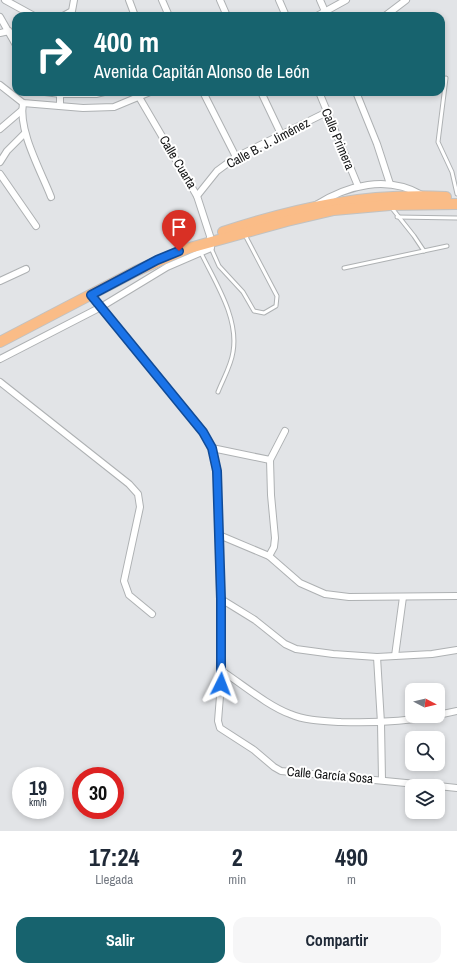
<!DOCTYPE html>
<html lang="es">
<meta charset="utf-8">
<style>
:root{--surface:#fff;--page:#f6f6f7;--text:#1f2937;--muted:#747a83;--accent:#17636e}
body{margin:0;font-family:"Archivo Narrow",sans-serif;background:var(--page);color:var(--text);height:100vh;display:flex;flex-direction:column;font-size:15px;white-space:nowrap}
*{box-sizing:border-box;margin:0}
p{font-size:13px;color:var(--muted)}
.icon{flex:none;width:22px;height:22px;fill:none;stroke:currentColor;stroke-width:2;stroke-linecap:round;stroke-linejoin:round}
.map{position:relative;height:831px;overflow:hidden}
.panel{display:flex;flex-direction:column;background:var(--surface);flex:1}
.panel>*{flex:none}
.guide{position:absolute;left:12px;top:12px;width:433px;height:84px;border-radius:12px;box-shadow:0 2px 6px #0003;background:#17636e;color:#fff;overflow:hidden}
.needle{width:26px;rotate:97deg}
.controls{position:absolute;left:405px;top:683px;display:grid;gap:8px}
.controls a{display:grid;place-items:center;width:40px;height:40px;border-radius:8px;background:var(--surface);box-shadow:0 2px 6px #0003;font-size:20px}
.speed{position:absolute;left:12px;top:767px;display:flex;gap:8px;font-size:20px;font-weight:700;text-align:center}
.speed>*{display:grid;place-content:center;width:52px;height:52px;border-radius:50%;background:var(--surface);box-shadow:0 2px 6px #0003;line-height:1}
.speed small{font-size:10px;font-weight:400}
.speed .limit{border:6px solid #d22;background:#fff;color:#111}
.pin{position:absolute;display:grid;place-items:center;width:34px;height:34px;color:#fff;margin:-41px -17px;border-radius:50% 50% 50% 0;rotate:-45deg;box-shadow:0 0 4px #0007}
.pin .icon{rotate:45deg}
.me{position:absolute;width:44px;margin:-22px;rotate:3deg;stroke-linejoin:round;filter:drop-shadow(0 0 3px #0008)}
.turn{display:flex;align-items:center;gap:14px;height:84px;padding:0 16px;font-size:18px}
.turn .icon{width:52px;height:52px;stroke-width:2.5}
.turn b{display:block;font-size:28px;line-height:34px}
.eta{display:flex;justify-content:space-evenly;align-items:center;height:68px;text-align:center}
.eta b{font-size:24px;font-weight:700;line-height:28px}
.primary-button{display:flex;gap:8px;margin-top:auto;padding:8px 16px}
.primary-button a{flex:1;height:46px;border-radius:12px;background:var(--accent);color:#fff;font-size:16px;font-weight:700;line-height:46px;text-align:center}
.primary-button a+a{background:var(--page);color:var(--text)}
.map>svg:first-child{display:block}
</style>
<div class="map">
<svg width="457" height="831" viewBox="0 0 457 831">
<rect width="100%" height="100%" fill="#e2e4e7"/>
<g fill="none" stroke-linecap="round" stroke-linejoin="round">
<defs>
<g id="service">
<path d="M446,78L438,142L452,172L457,194"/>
<path d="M391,207L414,236L424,251"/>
<path d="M397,217L457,218"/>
<path d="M211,248L219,266L243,292L254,311L264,313L276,306L277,296L245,235"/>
<path d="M201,253C215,282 239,318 233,352C231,366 223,379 218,392"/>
<path d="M344,268L447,246"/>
</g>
<g id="minor">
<path d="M5,0L34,16"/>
<path d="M129,0L135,16"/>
<path d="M162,0L169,16"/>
<path d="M220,0L227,16"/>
<path d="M279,0L286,16"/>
<path d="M320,0L327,16"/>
<path d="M63,16L72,11L74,0"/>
<path d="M317,16L346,0"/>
<path d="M385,16L406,0"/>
<path d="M0,17L16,45"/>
<path d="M0,33L9,31"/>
<path d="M0,85L23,103L83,108L114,107L150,92"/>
<path d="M45,92L60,94"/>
<path d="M203,92L236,157"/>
<path d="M261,92L281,134"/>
<path d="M319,92L358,186"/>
<path d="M356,92L377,144L390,184"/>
<path d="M23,103C18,131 41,171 51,197"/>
<path d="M60,106V94H96L104,92"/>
<path d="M0,129L21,111"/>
<path d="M0,162L7,151L25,133"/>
<path d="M0,174L36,226"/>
<path d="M197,196L217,171L236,157L327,112"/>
<path d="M316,205C348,185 387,175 422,195"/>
<path d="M0,281L26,269"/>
<path d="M91,295L203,431L212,448L217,471L222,671L218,721L220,728L254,750L274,767L281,771L437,786"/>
<path d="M0,359L101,307L167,267L211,248L210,236L197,196L139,97L140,92"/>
<path d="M0,382L129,484L138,494L140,507L124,581L129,595L152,614"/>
<path d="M212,448L270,460"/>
<path d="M219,535L269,556L300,583L325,594L349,597L457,596"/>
<path d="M269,556L274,547L275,538L271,495L270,460L285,431"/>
<path d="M221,599L255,620L285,644L296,649L333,654L377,657L432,654L457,650"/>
<path d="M395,656L403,597"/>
<path d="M377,657L381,723L382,780"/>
<path d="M222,671C242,684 268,706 290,714C306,721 324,721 341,722C373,723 402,722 433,716"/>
<path d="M438,715L457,711"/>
<path d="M438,786L457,788"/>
</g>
<g id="primary">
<path d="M223,232C299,207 365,193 446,197"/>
<path d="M0,342L136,271L186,249L287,221L334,210L390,205L457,204"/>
</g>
</defs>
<use href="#service" stroke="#aeb1b3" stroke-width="5"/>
<use href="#minor" stroke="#aeb1b3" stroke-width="8"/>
<use href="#primary" stroke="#c1c2c2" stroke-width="12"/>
<use href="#service" stroke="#fff" stroke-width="3"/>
<use href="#minor" stroke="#fff" stroke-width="6"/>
<use href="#primary" stroke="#fabc87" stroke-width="10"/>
</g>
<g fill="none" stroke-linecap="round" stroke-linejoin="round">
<defs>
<path id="route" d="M179,251L157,260L91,295L203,432L212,448L217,471L221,599V684"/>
</defs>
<use href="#route" stroke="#114b97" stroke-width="10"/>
<use href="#route" stroke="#1a73e8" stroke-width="7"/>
</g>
<g text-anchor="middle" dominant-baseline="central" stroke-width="4" stroke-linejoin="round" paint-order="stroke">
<g font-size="13" fill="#121314" stroke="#fff">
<text transform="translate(338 139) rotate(67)">Calle Primera</text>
<text transform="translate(268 143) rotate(-28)">Calle B. J. Jiménez</text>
<text transform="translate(178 162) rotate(59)">Calle Cuarta</text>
<text transform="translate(330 775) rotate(5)">Calle García Sosa</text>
</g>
</g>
</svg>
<div class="controls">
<a><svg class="needle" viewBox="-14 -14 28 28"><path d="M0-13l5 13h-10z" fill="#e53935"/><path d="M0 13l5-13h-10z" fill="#747a83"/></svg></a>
<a><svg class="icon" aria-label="search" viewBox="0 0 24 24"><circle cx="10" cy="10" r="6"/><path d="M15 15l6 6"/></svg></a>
<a><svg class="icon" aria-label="layers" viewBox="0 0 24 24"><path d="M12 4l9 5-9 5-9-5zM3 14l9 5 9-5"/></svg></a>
</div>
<div class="speed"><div>19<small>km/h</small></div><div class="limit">30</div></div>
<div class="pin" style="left:179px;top:251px;background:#d93025"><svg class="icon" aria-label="arrive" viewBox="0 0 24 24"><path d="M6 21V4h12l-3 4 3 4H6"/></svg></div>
<svg class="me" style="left:221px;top:684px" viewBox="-20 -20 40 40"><path d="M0-17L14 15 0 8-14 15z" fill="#1a73e8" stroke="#fff" stroke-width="4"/></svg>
<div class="guide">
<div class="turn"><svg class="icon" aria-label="right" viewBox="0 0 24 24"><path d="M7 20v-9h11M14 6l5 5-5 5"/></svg><div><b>400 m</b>Avenida Capitán Alonso de León</div></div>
</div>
</div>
<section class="panel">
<div class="eta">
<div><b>17:24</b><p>Llegada</p></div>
<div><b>2</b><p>min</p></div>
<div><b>490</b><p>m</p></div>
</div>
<div class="primary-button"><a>Salir</a><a>Compartir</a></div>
</section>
